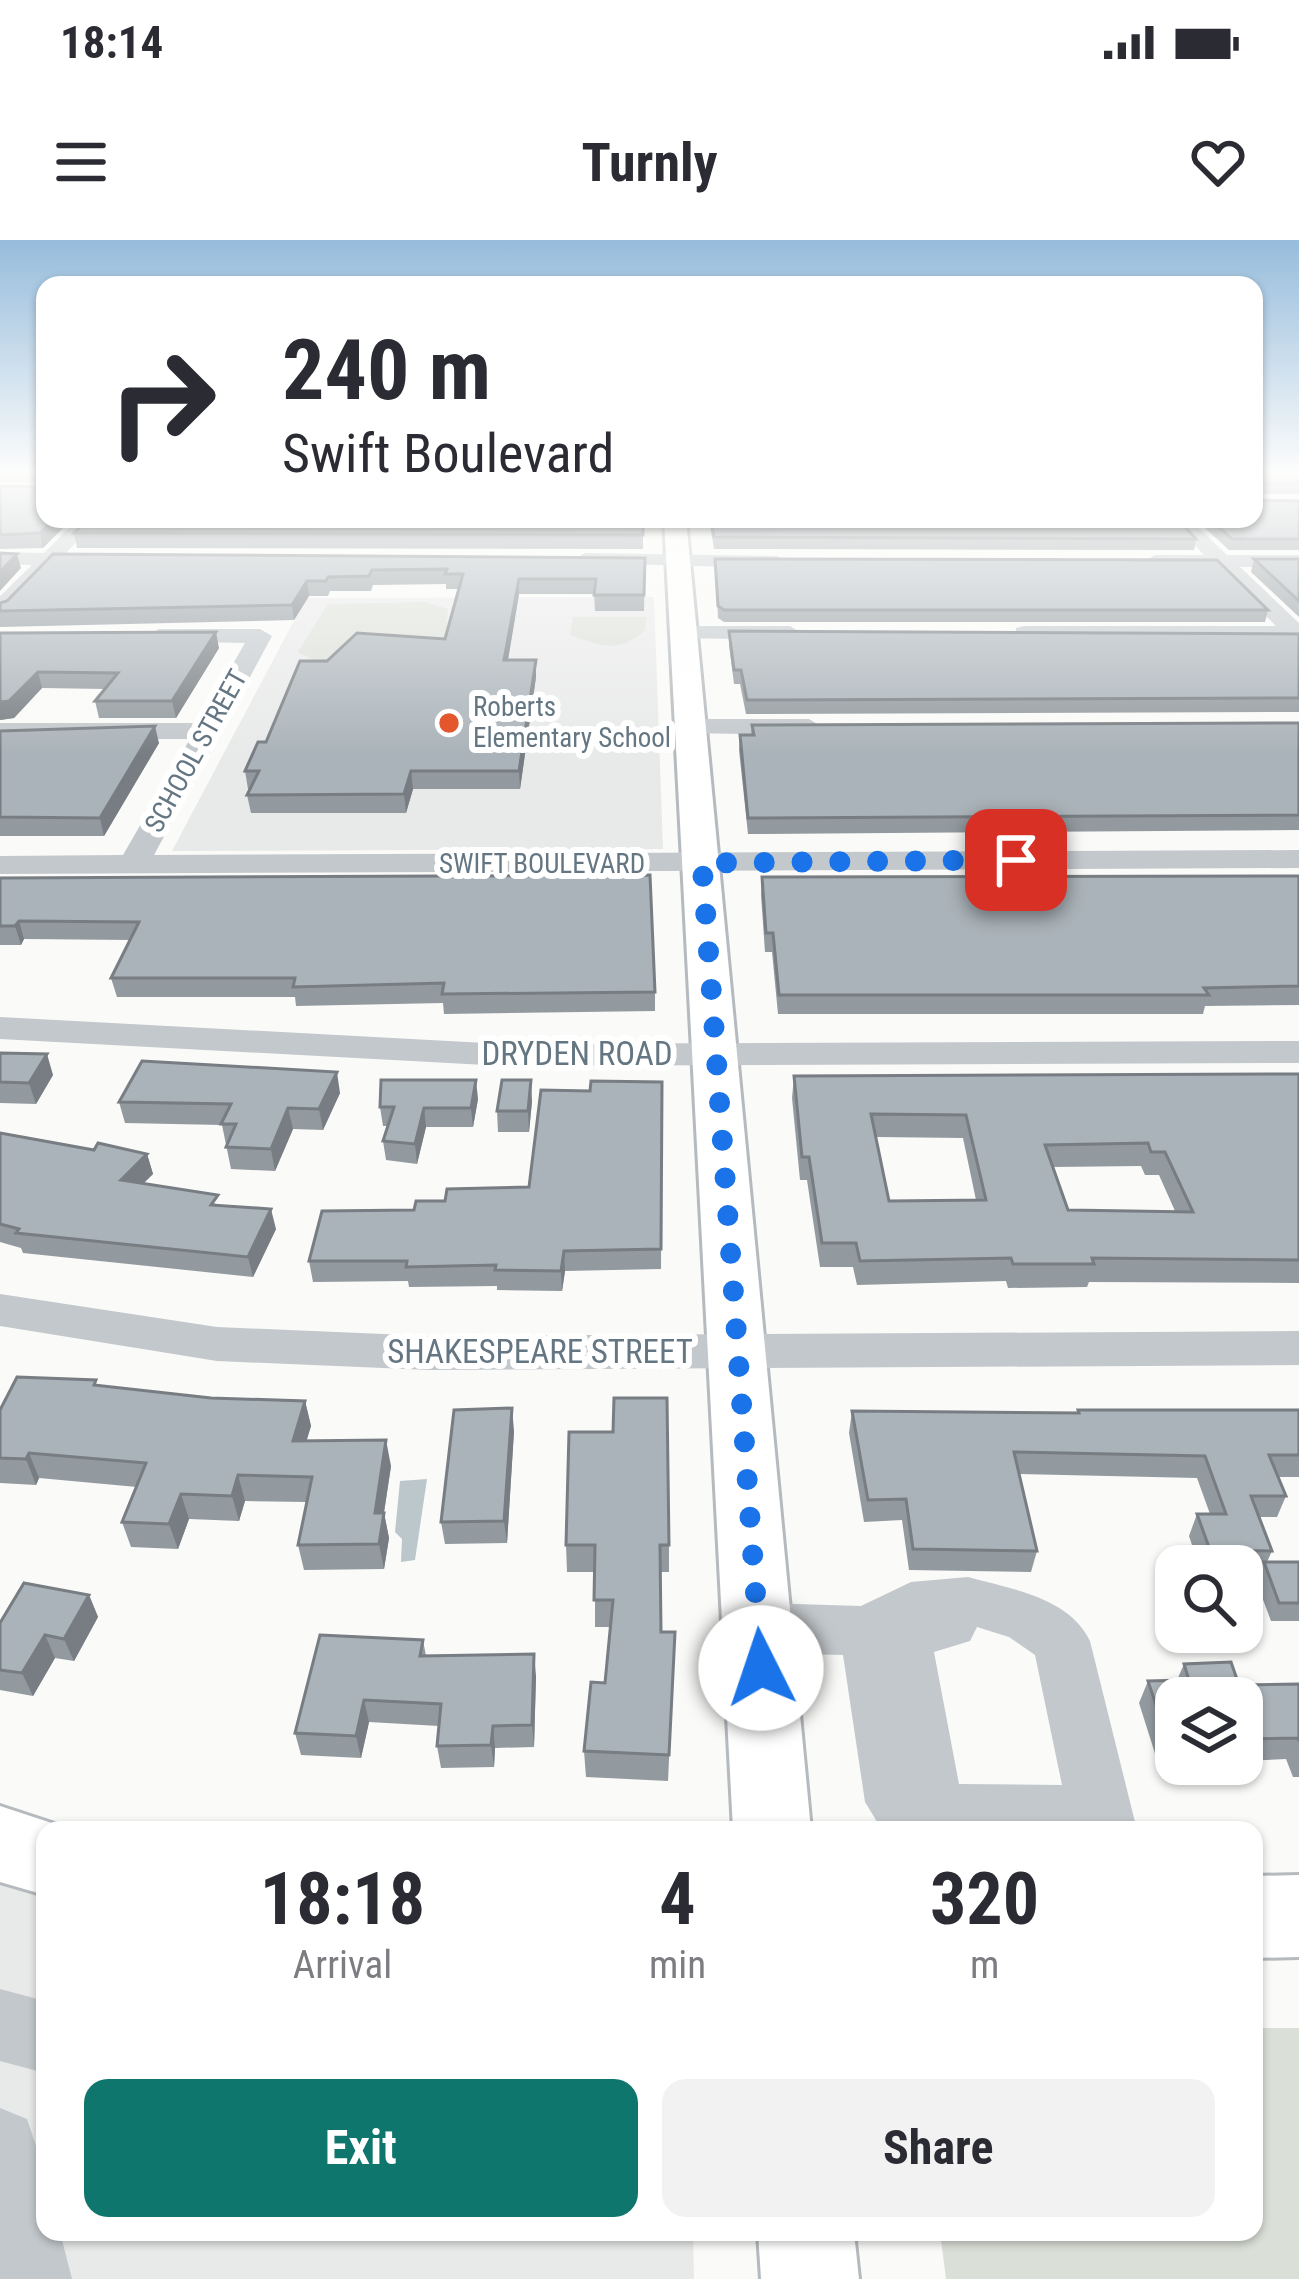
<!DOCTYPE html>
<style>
:root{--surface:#fff;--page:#f2f2f3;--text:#2b2b33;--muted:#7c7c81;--accent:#0f766e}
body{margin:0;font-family:"Roboto Condensed",sans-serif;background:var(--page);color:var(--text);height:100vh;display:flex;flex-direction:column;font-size:45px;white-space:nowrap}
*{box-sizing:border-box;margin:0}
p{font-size:39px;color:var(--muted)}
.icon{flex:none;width:66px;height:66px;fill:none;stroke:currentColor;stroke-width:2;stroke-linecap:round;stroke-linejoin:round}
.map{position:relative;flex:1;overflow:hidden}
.sheet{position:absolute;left:36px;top:1581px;width:1227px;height:420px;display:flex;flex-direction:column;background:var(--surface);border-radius:24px;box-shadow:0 3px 9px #0004}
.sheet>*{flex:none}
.guide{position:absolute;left:36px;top:36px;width:1227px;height:252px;border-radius:24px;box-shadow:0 3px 9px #0004;background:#fff;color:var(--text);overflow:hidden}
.tools{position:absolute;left:1155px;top:1305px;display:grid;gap:24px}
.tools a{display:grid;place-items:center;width:108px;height:108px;border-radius:24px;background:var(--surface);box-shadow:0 3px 9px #0004;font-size:60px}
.pin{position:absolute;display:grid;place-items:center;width:102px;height:102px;color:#fff;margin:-51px;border-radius:24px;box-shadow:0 6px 18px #0006}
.me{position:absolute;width:132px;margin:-66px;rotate:356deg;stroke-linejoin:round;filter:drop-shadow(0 0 9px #0008)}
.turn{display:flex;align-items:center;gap:42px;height:252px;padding:0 48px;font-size:54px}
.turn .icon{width:156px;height:156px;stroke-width:2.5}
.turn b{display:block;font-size:84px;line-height:102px}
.eta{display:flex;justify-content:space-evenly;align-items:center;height:204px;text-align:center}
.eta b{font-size:72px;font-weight:700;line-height:84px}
.button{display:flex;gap:24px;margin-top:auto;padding:24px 48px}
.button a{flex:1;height:138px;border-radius:24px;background:var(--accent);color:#fff;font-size:48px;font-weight:700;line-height:138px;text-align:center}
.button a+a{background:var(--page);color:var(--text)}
.status{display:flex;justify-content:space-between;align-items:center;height:84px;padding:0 60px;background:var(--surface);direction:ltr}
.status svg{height:33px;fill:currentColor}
header{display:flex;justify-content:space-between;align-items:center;height:156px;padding:0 48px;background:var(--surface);font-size:54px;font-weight:700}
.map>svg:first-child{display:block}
</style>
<div class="status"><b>18:14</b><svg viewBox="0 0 49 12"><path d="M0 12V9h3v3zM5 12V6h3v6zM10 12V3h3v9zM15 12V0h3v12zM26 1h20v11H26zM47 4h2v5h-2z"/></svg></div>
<header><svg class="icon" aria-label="menu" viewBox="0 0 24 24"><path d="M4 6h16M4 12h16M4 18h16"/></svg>Turnly<svg class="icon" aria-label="heart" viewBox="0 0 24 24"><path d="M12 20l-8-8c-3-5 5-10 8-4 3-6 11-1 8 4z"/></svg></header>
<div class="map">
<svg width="1299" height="2039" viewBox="0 0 1299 2039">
<rect width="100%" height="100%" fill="#fafaf8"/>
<g fill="#e8e9e9">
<path d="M654,357L663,609L172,611L306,358Z"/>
<path d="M0,1644L45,1658V1992H693L694,2039H0Z"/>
</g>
<g fill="#dadfd7">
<path d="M425,362L448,369L444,421H315L298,412L328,364Z"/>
<path d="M573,377H646L645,390C619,414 601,406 570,395Z"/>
<path d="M1254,1788H1299V2039H946L940,1992H1254Z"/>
</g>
<path fill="#bbc7cb" d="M427,1239L415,1320L401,1322L402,1299L395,1292L400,1241Z"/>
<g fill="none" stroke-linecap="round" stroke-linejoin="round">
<defs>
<g id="major">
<path d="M664,279H686L811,1590H733Z"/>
<path d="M0,1566L73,1590H45V1655L0,1642Z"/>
<path d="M1299,1635V1717L1254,1718V1636Z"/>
<path d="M758,1992H854L859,2039H761Z"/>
</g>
</defs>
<use href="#major" stroke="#b5babe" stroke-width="6"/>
<g fill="#c3c8cc" fill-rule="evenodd">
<path d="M78,279H98L66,313L112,316V324L54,325L8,373L0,375V356L32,325L0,324V312L44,313Z"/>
<path d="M1170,279H1190L1227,315H1299V327H1240L1299,383V403L1016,398V388L1024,386H1276L1217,327L1148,325L1145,321L1155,315H1204Z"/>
<path d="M585,313L777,316L787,322L777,328L578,323L575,319Z"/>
<path d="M685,386H790L801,393L790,400L677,398L674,393Z"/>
<path d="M159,389H260L272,396L154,615L1299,610V628L0,634V616L123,615L190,499H0V483H199L245,403L151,401L147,396Z"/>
<path d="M692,479H809L822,487L809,495L683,493L679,487Z"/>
<path d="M0,777L504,804L1299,801V823L504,826L0,799Z"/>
<path d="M0,1054L217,1087L430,1096L1299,1091V1125L430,1130L217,1121L0,1086Z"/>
<path d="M968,1337C1011,1349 1069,1357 1090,1401L1137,1590H882L865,1562L843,1415L758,1413L737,1405L729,1388L737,1371L758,1363L861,1366L911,1342ZM977,1387L1009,1397L1035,1415L1062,1545L959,1544L934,1412L970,1401Z"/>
<path d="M0,1749L45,1761V1833L0,1821Z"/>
<path d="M0,1868L27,1879L45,1933V1992H60L72,2039H0Z"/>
</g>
<use href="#major" fill="#fff" fill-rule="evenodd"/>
</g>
<g fill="#929a9f" fill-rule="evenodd">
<path d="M0,230H45L43,308L0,309V246L42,247L44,242H0Z"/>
<rect x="1254" y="230" width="45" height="24"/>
<path d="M1299,261V310H1229L1195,279H1254Z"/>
<path d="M643,279V309L77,308L74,293Z"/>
<path d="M709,279H1178L1196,299L1194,310L714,309Z"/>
<path d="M53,314L645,318L644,371H595L594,354H519L508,420L536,437L520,549H413L406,573H251L247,555L250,549H248L245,531L327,421L445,399L459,349H446V344L373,345L371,351H330L328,356H309L294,380L0,387V363L7,361Z"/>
<path d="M715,319L1268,370L1265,382H724L718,378Z"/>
<path d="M1254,319H1299V377L1251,332Z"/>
<path d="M729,391L1299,394V472L746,474L740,444H734L729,405Z"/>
<path d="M0,393L219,408L176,478H99L95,461L105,449L42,448L14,478L0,480Z"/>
<path d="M1299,483V590L748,594L739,510L740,495H751L752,485Z"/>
<path d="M0,491L159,503L104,596H0Z"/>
<path d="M1299,636V765L1205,766L1203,774H778L772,712H765L761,655L762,637Z"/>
<path d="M0,638L655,752V771L444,774L443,763L296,766L295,757H117L111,738L130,700L24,699L21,705H0Z"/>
<path d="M0,813L53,835L36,864L0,863Z"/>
<path d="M1299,834V1043L1089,1042L1087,1047L1008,1048L1006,1041L857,1045L853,1027H820L807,940H800L792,858L794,836ZM876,897L963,898L976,960L889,961ZM1141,926L1145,935H1159L1175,971L1068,970L1053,927Z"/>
<path d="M662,842L661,1029L565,1031L562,1051L497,1050V1046L409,1047L408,1041L313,1042L309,1021L414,970L529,947L590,851Z"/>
<path d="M340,853L323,890L293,889L275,931L231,929L222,885L125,883L119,862Z"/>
<path d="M478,859L473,887H426L417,924L386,920L383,901L388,886H383L380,867Z"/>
<path d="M532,861L529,892H498L497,871Z"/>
<path d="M0,893L94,910L147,914L153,934L143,943L220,965L276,989L253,1037L23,1013L21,1008L0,1002Z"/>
<path d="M99,1146L211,1158L305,1161L311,1186L306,1201L391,1226L384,1273L389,1298L384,1329L304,1330L298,1305L307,1262L245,1261L239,1281L189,1279L178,1309L131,1307L122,1282L137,1247L39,1238L36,1245L0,1243V1170Z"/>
<path d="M1078,1170H1299V1237H1278L1286,1256L1277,1277H1260L1272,1311L1267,1322H1299V1381H1271L1256,1341L1260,1332H1242V1326H1199L1189,1296L1197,1274H1210L1197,1238L1019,1234L1037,1311L1031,1332L909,1330L902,1280L864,1282L849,1193L852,1171L1077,1173Z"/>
<path d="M514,1191L507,1303L445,1304L441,1282Z"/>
<path d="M566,1305H669V1332H660L661,1392H675L668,1541L586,1537L584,1511L605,1443L610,1387H595V1332H567Z"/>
<path d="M89,1355L98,1377L74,1421L55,1418L33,1456L0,1450V1383Z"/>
<path d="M423,1400L426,1416L536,1436L534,1507L495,1508L494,1527L441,1528L437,1506L439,1486L369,1482L361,1518L301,1515L295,1493Z"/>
<path d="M1184,1424L1239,1445L1299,1444V1537H1293L1286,1519L1242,1521V1458H1176V1522L1158,1523L1139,1463L1148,1441L1177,1440Z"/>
</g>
<g fill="#777d82">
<path d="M55,279H72L43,308L40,293Z"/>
<path d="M17,314L21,328L0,351V332Z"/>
<path d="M519,339V354L505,437L504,420Z"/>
<path d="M307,341L309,356L294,380L292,365Z"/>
<path d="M216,392L219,408L176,478L172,461Z"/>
<path d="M536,420V437L520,549L519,531Z"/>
<path d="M38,432L42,448L14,478L0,480V462Z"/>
<path d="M155,486L159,503L104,596L100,578Z"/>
<path d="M411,531L413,549L406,573L404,554Z"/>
<path d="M19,681L24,699L21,705L15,686Z"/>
<path d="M47,814L53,835L36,864L29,843Z"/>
<path d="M337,832L340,853L323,890L319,869Z"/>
<path d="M476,840L478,859L473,887L471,868Z"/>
<path d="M531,840L532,861L529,892L528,871Z"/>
<path d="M288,868L293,889L275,931L271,909Z"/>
<path d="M424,868L426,887L417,924L415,904Z"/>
<path d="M147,914L153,934L127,960L121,940Z"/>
<path d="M271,969L276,989L253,1037L248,1017Z"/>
<path d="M564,1011L565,1031L562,1051L561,1031Z"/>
<path d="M305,1161L311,1186L299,1226L293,1201Z"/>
<path d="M512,1168L514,1191L507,1303L504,1281Z"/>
<path d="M386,1200L391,1226L380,1298L375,1273Z"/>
<path d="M29,1213L39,1238L36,1245L26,1219Z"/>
<path d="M238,1235L245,1261L239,1281L232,1256Z"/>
<path d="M181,1254L189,1279L178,1309L169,1284Z"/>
<path d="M384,1273L389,1298L384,1329L379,1304Z"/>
<path d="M89,1355L98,1377L74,1421L64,1399Z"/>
<path d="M45,1395L55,1418L33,1456L22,1433Z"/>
<path d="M534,1414L536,1436L534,1507L532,1485Z"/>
<path d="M364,1460L369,1482L361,1518L356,1496Z"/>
<path d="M493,1486L495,1508L494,1527L491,1505Z"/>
</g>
<g fill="#aab3b9" stroke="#777d82" stroke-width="3" fill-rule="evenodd">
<path d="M1254,230H1299V243H1257L1254,245Z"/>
<path d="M45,237V279H55L40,293L0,295V246L42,247Z"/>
<path d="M1254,260L1299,261V299H1232L1210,279H1254Z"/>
<path d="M88,279H643V295L74,293Z"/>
<path d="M711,279H1178L1196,299L714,297Z"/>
<path d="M0,313L17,314L0,332Z"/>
<path d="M53,314L645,318L644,355H594L596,339H519L504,420H536L519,531H411L404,554L247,555L259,531H245L258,502H266L300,421H327L357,393L445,399L463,334H445L447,329L372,330L369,336L328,337L326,341H307L292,365L0,371V363L7,361Z"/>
<path d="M715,319L1217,320L1268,370H724L718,366Z"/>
<path d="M1254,319H1299V361Z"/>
<path d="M729,391L1299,394V458L747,460L741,430H734Z"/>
<path d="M216,392L172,461H95L118,433L38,432L9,461L0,462V393Z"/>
<path d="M1299,483V575L748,578L740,495H754L752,485Z"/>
<path d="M155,486L100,578L0,577V491Z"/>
<path d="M650,635L655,752L442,754L444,743L293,747L295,738H111L139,682L19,681L15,686H0V638Z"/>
<path d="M1299,636V746L1204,748L1209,755H779L773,693H766L762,637Z"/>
<path d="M0,813L47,814L29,843L0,842Z"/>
<path d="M142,821L337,832L319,869L288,868L271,909L226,907L236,884H221L231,864L119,862Z"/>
<path d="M1299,834V1020L1092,1018L1094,1024H1013L1011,1018L860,1021L856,1003H822L809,917H802L794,836ZM871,874L966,875L986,960L889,961ZM1148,903L1151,912H1165L1193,972L1068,970L1045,905Z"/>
<path d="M381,840H476L471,868H424L415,904L383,901L394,867H380Z"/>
<path d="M502,840H531L528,871H497Z"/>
<path d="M591,841L662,842L661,1009L564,1011L561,1031L495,1030L496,1025L406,1027L407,1021H309L322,971L414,970L416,961H445L447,949L529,947L541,850L590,851Z"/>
<path d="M0,893L94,910L98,903L147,914L121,940L218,955L211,965L271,969L248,1017L16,993L19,989L0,984Z"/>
<path d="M17,1137L96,1140L94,1145L211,1158L305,1161L293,1201L386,1200L375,1273H384L379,1304L298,1305L312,1237L238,1235L232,1256L181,1254L169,1284L122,1282L146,1223L29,1213L26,1219L0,1218V1170Z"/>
<path d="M614,1158H667L669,1305H660L661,1392H675L669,1515L584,1511L591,1442L605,1443L613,1360H594L595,1305H566L569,1192H613Z"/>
<path d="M512,1168L504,1281L441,1282L454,1170Z"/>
<path d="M1078,1170H1299V1215H1269L1286,1256H1251L1272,1311L1210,1310L1197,1274H1226L1205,1216L1014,1212L1037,1311L913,1309L906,1259L868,1260L852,1171L1079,1173Z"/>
<path d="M1264,1322H1299V1363H1279Z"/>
<path d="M24,1343L89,1355L64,1399L45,1395L22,1433L0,1430V1383Z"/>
<path d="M320,1395L423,1400L420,1416L534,1414L532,1485L493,1486L491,1505L437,1506L441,1464L364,1460L356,1496L295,1493Z"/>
<path d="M1231,1422L1239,1445L1299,1444V1501L1298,1498L1242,1499V1458H1176V1501H1168L1148,1441L1189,1440L1184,1424Z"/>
</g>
<linearGradient id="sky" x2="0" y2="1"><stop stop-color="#96bcdc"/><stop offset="0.45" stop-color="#fdfdfc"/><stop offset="1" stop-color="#fdfdfc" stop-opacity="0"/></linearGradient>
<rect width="1299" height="516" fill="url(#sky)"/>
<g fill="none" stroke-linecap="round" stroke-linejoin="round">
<path stroke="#1a73e8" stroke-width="21" stroke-dasharray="0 37.8" d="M761,1428L702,623L1016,620"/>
</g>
<circle fill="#e4572e" stroke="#fff" stroke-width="4.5" cx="449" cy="483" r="12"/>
<g text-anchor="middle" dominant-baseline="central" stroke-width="12" stroke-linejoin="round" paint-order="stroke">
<g font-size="27" fill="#657683" stroke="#fff" text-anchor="start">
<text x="473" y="467">Roberts<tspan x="473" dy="31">Elementary School</tspan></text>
</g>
<g font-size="27" fill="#657683" stroke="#fff">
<text transform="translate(196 511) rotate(-61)">SCHOOL STREET</text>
<text x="542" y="624">SWIFT BOULEVARD</text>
</g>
<g font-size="33" fill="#657683" stroke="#fff">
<text x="577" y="813">DRYDEN ROAD</text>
<text x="540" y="1111">SHAKESPEARE STREET</text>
</g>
</g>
</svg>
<div class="tools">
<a><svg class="icon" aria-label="search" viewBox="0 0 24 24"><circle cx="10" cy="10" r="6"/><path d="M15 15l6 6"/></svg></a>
<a><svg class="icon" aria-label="layers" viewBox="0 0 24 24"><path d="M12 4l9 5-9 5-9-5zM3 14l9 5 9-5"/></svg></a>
</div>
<div class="pin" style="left:1016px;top:620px;background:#d93025"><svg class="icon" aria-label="arrive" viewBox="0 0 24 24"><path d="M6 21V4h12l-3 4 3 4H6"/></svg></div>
<svg class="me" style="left:761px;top:1428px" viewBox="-20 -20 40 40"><circle r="19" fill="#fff"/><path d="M0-13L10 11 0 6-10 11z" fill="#1a73e8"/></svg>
<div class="guide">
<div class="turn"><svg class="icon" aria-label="right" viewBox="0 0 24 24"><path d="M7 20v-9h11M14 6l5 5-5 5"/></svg><div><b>240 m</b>Swift Boulevard</div></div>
</div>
<section class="sheet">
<div class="eta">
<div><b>18:18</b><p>Arrival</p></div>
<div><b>4</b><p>min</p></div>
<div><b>320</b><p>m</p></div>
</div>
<div class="button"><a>Exit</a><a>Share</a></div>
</section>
</div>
